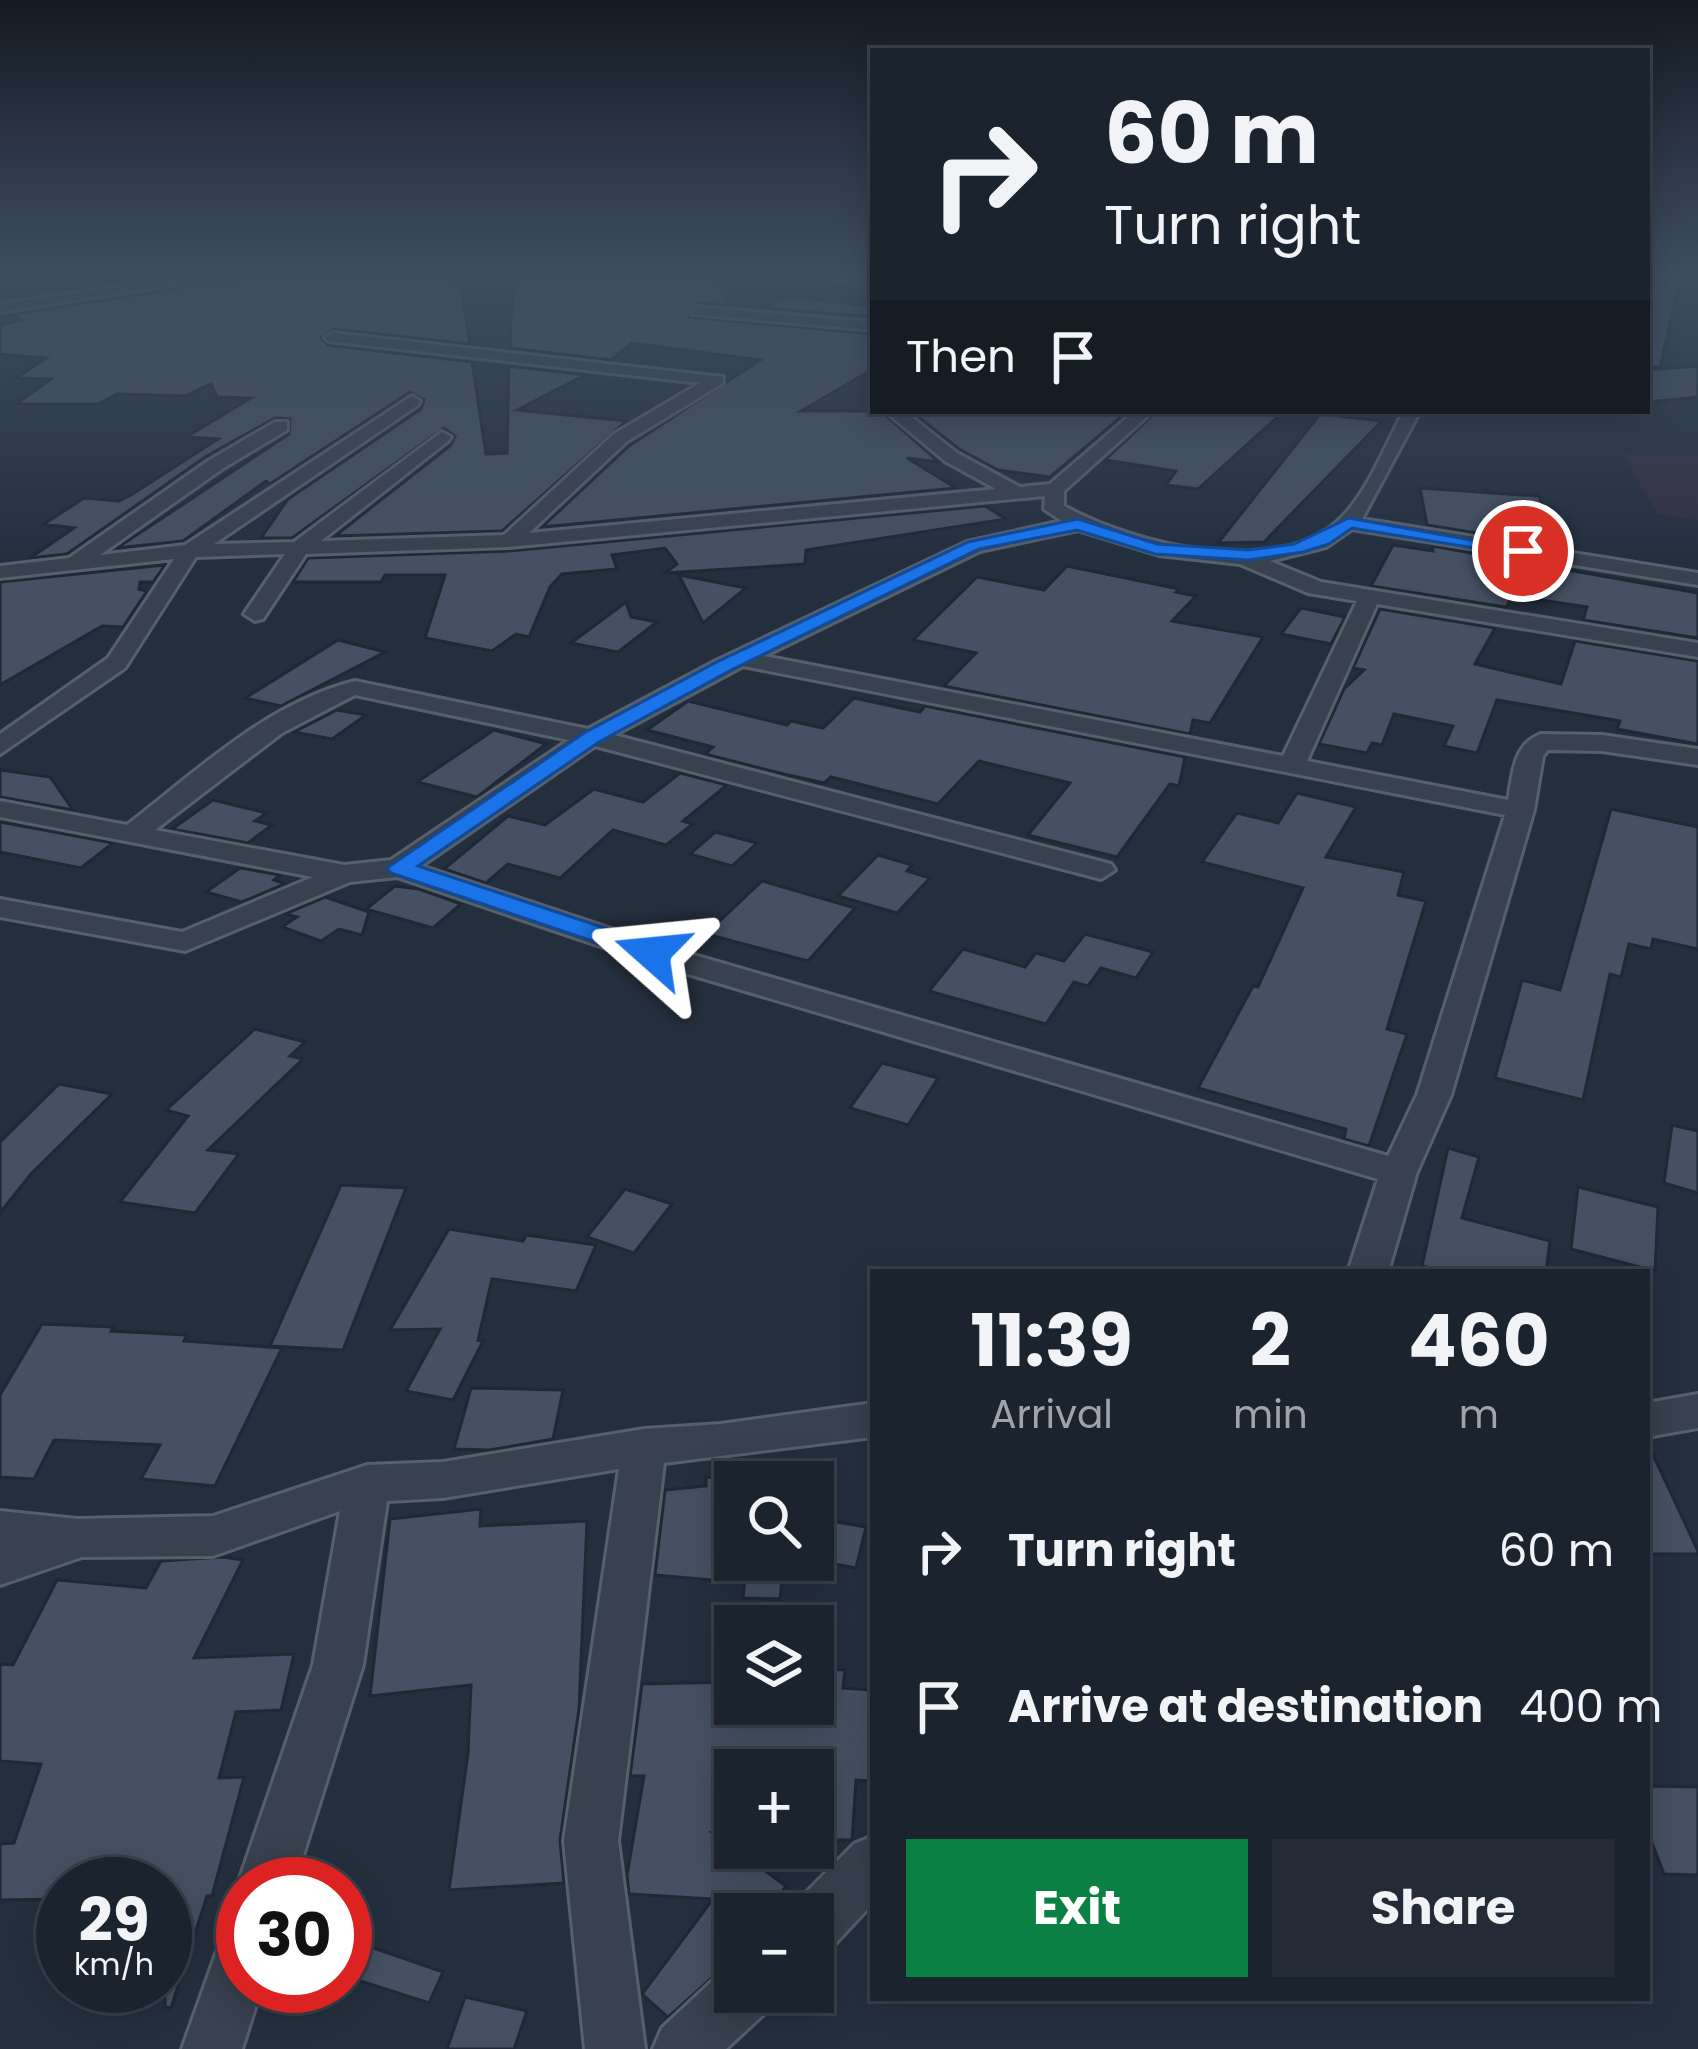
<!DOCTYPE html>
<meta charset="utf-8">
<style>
:root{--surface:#1b232e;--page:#242b36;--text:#f1f3f6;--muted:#a0a4aa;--line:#39404a;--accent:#0b8043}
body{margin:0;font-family:Poppins,sans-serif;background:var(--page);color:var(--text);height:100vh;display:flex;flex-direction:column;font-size:45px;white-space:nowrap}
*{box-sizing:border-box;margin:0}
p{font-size:39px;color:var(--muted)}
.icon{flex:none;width:66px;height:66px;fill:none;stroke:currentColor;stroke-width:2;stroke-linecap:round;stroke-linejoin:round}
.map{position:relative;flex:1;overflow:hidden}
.panel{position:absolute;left:870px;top:1269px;width:780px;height:732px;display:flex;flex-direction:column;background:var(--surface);border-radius:0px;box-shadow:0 6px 30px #0003,0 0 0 3px var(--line)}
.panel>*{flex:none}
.banner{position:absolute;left:870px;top:48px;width:780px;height:366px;border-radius:0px;box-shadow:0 6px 30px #0003,0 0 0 3px var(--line);background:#1b232e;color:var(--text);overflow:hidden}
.tools{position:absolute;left:714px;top:1461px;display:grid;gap:24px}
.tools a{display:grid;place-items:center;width:120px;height:120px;border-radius:0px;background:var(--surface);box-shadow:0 6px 30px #0003,0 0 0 3px var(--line);font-size:60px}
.speed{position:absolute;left:36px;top:1857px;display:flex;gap:24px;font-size:60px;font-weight:700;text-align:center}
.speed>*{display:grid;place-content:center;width:156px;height:156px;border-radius:50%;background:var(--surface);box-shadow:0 6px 30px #0003,0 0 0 3px var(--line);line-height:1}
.speed small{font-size:30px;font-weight:400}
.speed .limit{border:18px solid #d22;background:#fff;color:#111}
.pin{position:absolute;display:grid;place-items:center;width:102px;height:102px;color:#fff;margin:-51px;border:6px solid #fff;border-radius:50%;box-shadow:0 3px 12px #0007}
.me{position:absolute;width:132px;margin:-66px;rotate:288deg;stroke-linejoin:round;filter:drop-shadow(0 0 9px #0008)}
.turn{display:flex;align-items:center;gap:42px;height:252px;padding:0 36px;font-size:54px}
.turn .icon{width:156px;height:156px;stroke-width:2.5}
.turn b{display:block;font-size:84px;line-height:102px}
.then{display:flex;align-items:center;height:114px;padding:0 36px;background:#0003;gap:24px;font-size:45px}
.eta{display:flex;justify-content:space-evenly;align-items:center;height:204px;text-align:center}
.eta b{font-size:72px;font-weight:700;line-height:84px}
.primary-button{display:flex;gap:24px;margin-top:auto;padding:24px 36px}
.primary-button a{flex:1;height:138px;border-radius:0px;background:var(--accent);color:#fff;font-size:48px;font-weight:700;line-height:138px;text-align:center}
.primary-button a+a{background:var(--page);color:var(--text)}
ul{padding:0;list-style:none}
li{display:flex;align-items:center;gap:36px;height:156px;padding:0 36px}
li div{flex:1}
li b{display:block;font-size:45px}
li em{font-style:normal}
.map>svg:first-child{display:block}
</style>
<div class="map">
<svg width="1698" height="2049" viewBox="0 0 1698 2049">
<rect width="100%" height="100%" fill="#242f3e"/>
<path fill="#32303f" d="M1624,455L1698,456V520L1657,514Z"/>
<g fill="#455162" stroke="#1f2835" stroke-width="3">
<path d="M252,273H444L461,289L470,344L334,329L321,338L328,345L472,362L486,454L507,453L509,366L585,375L517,410L626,421L502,531L335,536L451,445L455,436L444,428L292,538H261L288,499L421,409L424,400L410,392L270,484L266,481L183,541L117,548L289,434L290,419L275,418L205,457L67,554L30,558L74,528L44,524L84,498L119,501L131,495L218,439L186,437L251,398L217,397L211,384L185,396L117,394L98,404H16L51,379L16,378L46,358L0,354V325L21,320L14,314L249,277Z"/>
<path d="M513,273H715L729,305L697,303L689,317L873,334V369L801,411H881L939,462L907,458L956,488L542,527L629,446L760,360L632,343L611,360L510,348Z"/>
<path d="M1647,274L1680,277L1660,367L1647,366Z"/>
<path d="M788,297L873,306V317L764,308Z"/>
<path d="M1698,366V397L1647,402V370Z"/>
<path d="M911,411H1128L1050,477L998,470L959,449Z"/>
<path d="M1157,411H1284L1198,489L1166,485L1176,471L1105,460Z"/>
<path d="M1320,414L1382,421L1264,542L1218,543Z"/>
<path d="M1420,488L1539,496L1557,546L1427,525Z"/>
<path d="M985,506L1006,519L806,550L805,564L665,573L677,564L665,548L612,555L617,569L562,574L550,587L529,637L516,634L492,651L425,638L445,575H385L381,582H293L308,558L509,551Z"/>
<path d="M1393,545L1433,551L1432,546L1698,593V638L1583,620L1587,607L1513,596L1506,607L1371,586Z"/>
<path d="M165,565L153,582H140L139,589L147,591L123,627L102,626L0,685V582Z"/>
<path d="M1067,566L1179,589L1176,592L1196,596L1172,621L1263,637L1210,723L1193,720L1190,734L944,686L976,653L913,640L977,577L1044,590Z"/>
<path d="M679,575L746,588L703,623Z"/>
<path d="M626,602L631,617L657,622L618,652L571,643Z"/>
<path d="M1301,608L1345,617L1331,644L1281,634Z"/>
<path d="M1380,609L1495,628L1475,664L1561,684L1575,641L1698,661V744L1617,729L1620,721L1497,700L1477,753L1444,746L1453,726L1394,714L1382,745L1372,743L1367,753L1319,744L1344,689L1364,670L1353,668Z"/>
<path d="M338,640L385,652L281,706L245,698Z"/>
<path d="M854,698L920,712L925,706L1185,757L1179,786L1170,784L1117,857L1028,835L1070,783L979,761L938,804L831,777L824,783L784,774L705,754L713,747L647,730L688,701L787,725L791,721L823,728Z"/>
<path d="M337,710L366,715L332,739L294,732Z"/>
<path d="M494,730L546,744L477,797L417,782Z"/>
<path d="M0,770L50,777L73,810L0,797Z"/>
<path d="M680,773L727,785L683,821L693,824L666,845L613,830L560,878L508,864L486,883L444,869L508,816L545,825L594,789L643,802Z"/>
<path d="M1297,793L1356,807L1326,857L1404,872L1398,895L1426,901L1387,1029L1407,1034L1369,1146L1344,1139L1346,1129L1198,1088L1253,986L1258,987L1303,888L1202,862L1237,813L1278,823Z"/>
<path d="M213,800L267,813L255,821L272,825L248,843L172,829Z"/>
<path d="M1611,809L1698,827V949L1653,939L1651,949L1629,944L1621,977L1610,974L1583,1100L1495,1078L1522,980L1560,990Z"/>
<path d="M0,822L113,843L81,868L0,852Z"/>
<path d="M715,832L757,843L732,866L690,854Z"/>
<path d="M878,855L912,865L907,871L930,878L897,913L838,896Z"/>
<path d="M240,868L280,875L274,880L285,884L242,902L206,892Z"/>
<path d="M762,881L855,908L808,961L706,934Z"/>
<path d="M395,886L419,889L461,904L433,928L366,909Z"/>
<path d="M325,897L369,912L362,935L339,929L321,941L282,927L297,917L285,914Z"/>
<path d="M1085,934L1153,952L1136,978L1101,968L1088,986L1074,982L1046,1024L929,991L963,949L1025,967L1036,953L1064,961Z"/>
<path d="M255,1029L305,1042L290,1056L303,1059L208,1150L239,1154L195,1213L120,1202L188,1116L166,1110Z"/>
<path d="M882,1063L938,1078L908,1125L850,1108Z"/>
<path d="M59,1084L112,1094L30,1175L0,1213V1142Z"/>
<path d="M1672,1125L1698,1131V1193L1664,1183Z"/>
<path d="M1448,1148L1479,1157L1462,1218L1550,1241L1546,1272H1447L1422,1266Z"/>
<path d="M341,1185L406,1188L343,1350L270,1346Z"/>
<path d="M1578,1187L1658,1207L1655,1271L1571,1249Z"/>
<path d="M625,1189L672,1204L634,1253L587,1237Z"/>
<path d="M449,1229L523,1241L526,1235L596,1245L576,1291L492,1279L478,1340L483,1341L453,1400L406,1391L440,1329L390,1330Z"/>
<path d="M42,1324L113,1327L111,1331L187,1335L184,1341L282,1348L215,1486L141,1479L160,1445L54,1440L34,1479L0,1477V1395Z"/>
<path d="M471,1388L563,1390L553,1439L490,1450L454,1449Z"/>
<path d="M1647,1442L1698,1551V1554H1647Z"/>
<path d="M706,1477L735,1480V1582L655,1575L665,1490L706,1486Z"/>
<path d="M481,1509L480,1526L587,1521L579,1709L560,1840L564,1883L449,1890L468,1753L471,1685L370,1696L390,1519Z"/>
<path d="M813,1518L866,1527L856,1568L813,1560Z"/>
<path d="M223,1557L243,1560L194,1658L294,1654L281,1710L236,1712L219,1778L244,1777L212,1896H207L171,2008L165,2007V1884H63V1899L0,1900V1844L14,1843L41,1764L0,1761V1664L13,1665L57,1580L146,1588L161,1561Z"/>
<path d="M747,1560H784L780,1599L743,1598Z"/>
<path d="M813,1668L845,1670L843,1688L873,1690V1781L856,1780L852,1840H813V1770H735V1835L713,1833L786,1886L766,1914H735V1957L668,2017L642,1994L713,1899L629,1894L627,1875L644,1776H630L642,1684L735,1682V1704H813Z"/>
<path d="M1647,1786L1698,1787V1875L1664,1874L1647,1830Z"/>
<path d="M345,1938L443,1972L429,2003L345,1976Z"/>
<path d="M465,1997L527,2011L514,2049H447Z"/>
</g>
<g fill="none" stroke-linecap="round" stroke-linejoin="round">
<defs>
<g id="minor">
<path d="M216,273H248L0,312V304Z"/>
<path d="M821,273L873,280V288L823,276Z"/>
<path d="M697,307L873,322V330L692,314Z"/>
<path d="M333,333L723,377V383L626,442L529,533L996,489L945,461L885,411H904L957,453L1020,487L1050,484L1135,411H1153L1064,491V506C1133,544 1281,583 1344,515C1370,487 1385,445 1404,411H1420L1362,519L1698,573V585L1352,529L1326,547L1270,561L1321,582L1698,643V657L1377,604L1307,761L1508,800C1513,774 1513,744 1541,734L1602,735L1698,749V765L1602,751L1548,750L1543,756L1534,810L1451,1095L1417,1172L1388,1272H1348L1378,1179L641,960L397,877L350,882L185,951L0,917V899L182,932L313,877L0,817V801L127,825C197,771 267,703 355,681L588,729L716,661L967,542L1062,521L1044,509L1045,496L509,547L306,554L263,619L255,621L244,614L285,554L196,557L125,668L0,754V734L108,658L174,559L0,578V566L69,558L208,461L275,422H287V430L222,469L100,555L185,545L412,396L420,401L418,405L214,544L294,542L442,432L451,437L448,441L321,541L504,535L614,434L700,383L328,341L325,338ZM1078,530L1159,555L1240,564L1308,593L1357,601L1283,756L764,656L980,551ZM743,666L1505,815L1417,1095L1388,1156L663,946L421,866L595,746L1101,879L1115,870L1111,864L614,735ZM355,695L569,740L391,860L344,865L155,830L282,733Z"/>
<path d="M1698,1394V1428L1647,1437V1403Z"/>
<path d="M873,1403V1437L664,1463L618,1841L645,2049H585L564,1841L619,1469L443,1498L387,1501L363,1665L294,1884H243V1895L238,1884L313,1665L340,1511L213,1556L82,1557L0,1585V1511L77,1519L213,1516L367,1465L443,1462L644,1429L721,1424Z"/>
<path d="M873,1836V1903L833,1946L813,1954V1914H790L793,1906L854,1844Z"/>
<path d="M243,1925V1986H262L242,2049H182L223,1934Z"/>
<path d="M735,1967V1992H773L765,2013L726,2049H653L662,2028L723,1971Z"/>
</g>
</defs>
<use href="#minor" stroke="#565f6c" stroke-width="6"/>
<use href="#minor" fill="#38414e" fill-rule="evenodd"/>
</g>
<linearGradient id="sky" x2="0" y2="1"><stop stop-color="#141a22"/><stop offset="0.49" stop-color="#3f4d63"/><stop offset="1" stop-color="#3f4d63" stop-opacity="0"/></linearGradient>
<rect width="1698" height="559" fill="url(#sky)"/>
<path fill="#1a73e8" stroke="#114b97" stroke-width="3" d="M1349,518L1532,551L1523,556L1352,528L1329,544L1303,552L1248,560L1155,554L1077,530L979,549L731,670L599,742L418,866L662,947L665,953L662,958H643L391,873L387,868L584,733L717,662L968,542L1078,519L1157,544L1248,550L1294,544Z"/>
</svg>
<div class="tools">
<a><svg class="icon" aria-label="search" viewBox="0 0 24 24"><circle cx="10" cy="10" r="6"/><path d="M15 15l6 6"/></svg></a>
<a><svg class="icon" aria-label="layers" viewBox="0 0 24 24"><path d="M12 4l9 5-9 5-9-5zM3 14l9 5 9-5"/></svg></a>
<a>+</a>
<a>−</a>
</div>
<div class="speed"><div>29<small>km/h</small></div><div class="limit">30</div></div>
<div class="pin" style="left:1523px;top:551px;background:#d93025"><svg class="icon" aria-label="arrive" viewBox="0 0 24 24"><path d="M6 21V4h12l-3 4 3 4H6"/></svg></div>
<svg class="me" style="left:652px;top:953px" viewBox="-20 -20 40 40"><path d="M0-17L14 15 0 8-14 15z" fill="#1a73e8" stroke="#fff" stroke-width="4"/></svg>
<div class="banner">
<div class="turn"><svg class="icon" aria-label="right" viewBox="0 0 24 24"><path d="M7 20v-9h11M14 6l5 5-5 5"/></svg><div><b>60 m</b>Turn right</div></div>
<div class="then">Then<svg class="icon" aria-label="arrive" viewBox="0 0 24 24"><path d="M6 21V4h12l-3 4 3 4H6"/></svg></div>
</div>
<section class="panel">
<div class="eta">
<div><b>11:39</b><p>Arrival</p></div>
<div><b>2</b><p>min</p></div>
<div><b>460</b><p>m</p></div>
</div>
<ul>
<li><svg class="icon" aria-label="right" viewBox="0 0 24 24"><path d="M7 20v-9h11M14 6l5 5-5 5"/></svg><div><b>Turn right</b></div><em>60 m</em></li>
<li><svg class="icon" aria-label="arrive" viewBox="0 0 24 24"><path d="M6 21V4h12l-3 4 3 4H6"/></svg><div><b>Arrive at destination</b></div><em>400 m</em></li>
</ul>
<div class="primary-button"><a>Exit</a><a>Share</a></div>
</section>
</div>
